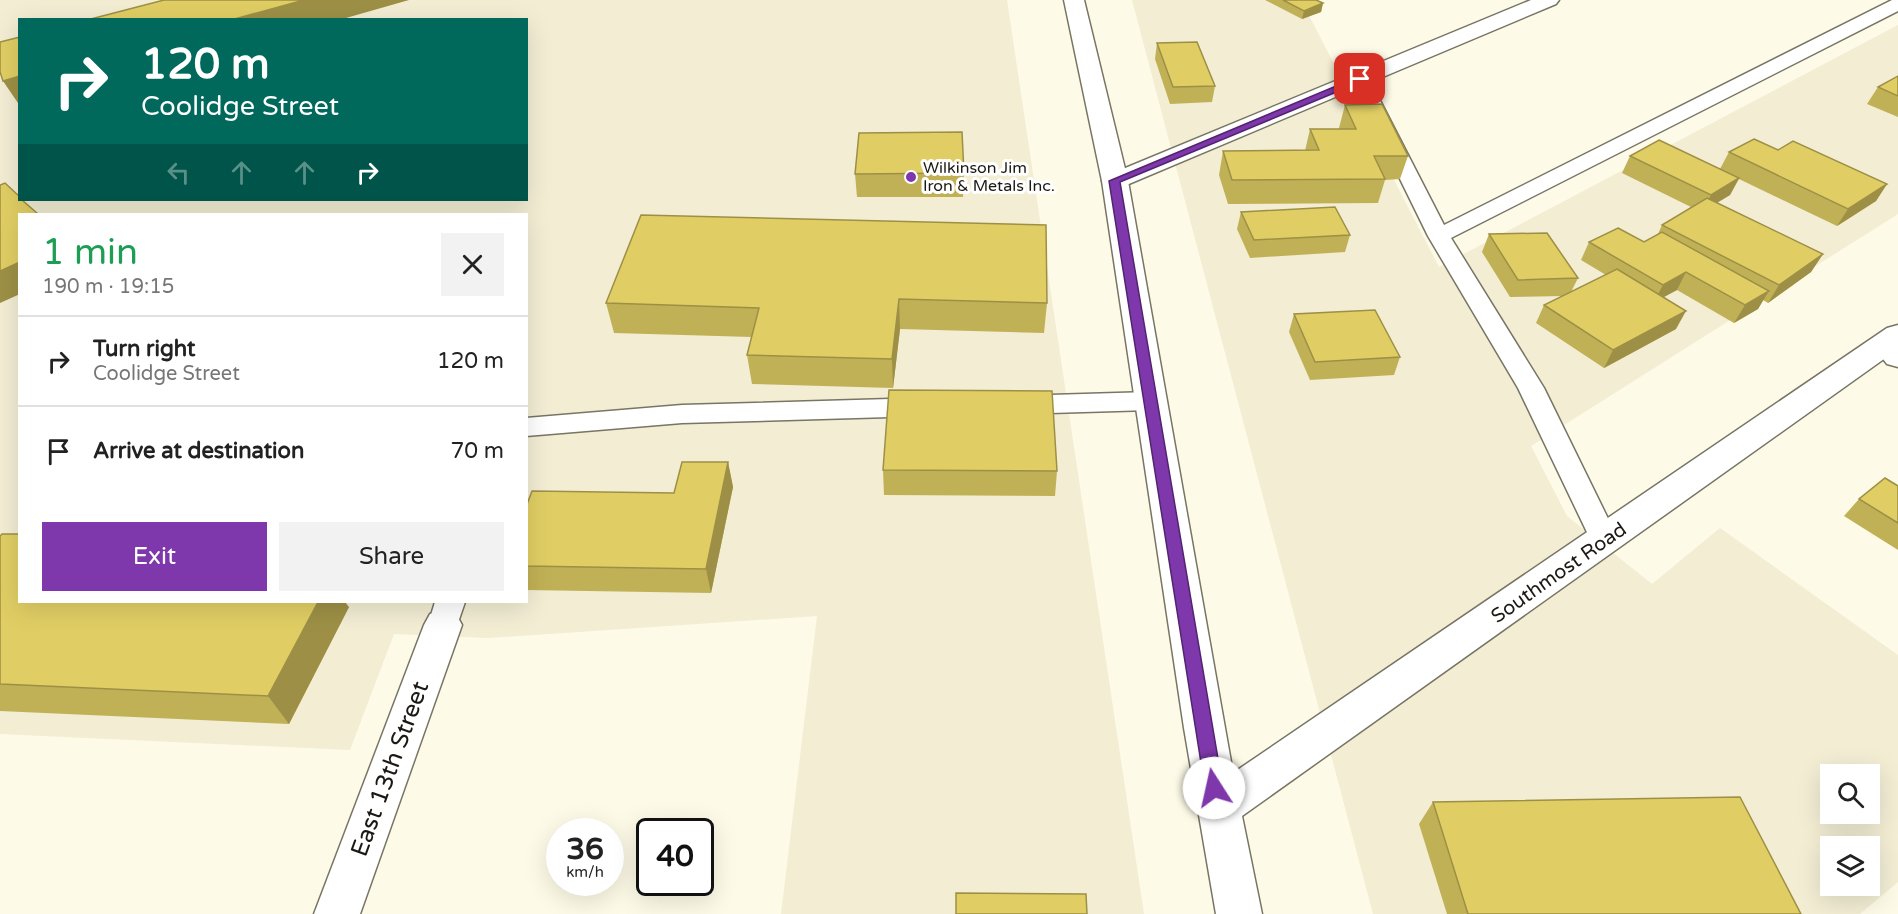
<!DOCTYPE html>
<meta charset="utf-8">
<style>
:root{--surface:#fff;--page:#f2f2f2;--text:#222;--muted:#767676;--line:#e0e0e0;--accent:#7e38ab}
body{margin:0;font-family:"Varela Round",sans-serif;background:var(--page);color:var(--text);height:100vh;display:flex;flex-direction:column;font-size:22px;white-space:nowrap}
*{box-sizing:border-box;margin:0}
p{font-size:20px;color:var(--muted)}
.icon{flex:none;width:33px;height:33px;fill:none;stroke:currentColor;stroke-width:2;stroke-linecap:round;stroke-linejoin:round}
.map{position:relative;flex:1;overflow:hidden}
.side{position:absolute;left:18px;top:213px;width:510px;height:390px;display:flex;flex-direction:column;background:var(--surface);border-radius:0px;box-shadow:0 6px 24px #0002}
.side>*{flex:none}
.hud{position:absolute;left:18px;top:18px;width:510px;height:183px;border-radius:0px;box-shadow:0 6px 24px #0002;background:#00695c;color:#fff;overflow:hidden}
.fabs{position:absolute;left:1820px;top:764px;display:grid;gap:12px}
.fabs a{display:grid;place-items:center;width:60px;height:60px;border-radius:0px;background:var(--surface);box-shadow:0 6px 24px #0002;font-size:30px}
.speed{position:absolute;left:546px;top:818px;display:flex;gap:12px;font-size:30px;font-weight:700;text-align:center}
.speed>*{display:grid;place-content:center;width:78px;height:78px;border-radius:50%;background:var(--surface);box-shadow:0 6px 24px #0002;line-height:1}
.speed small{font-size:15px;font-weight:400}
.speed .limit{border:3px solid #111;border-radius:9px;background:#fff;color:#111}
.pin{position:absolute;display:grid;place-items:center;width:51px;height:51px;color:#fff;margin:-26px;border-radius:12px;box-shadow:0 3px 9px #0006}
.me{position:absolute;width:66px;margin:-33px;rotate:350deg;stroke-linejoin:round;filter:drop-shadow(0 0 4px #0008)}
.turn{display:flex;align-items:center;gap:21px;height:126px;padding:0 24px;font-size:27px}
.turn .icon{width:78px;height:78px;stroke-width:2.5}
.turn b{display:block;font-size:42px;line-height:51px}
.lanes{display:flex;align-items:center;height:57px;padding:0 24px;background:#0003;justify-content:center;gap:30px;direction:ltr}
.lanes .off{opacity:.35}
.round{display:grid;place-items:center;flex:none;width:63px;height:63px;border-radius:0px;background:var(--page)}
.overview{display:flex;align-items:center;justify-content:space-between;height:102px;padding:0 24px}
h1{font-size:36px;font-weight:600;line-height:45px;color:#1e9e55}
.button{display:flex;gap:12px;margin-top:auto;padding:12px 24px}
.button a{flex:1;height:69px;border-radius:0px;background:var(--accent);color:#fff;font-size:24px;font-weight:600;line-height:69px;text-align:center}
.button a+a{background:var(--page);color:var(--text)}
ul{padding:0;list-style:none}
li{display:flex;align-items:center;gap:18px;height:90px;padding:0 24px;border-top:2px solid var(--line)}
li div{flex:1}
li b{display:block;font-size:22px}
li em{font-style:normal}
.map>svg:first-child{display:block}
</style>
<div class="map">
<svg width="1898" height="914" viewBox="0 0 1898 914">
<rect width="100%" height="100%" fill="#fdfae7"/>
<g fill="#f2edd3" fill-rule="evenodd">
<path d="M0,0H1007L1144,914H781L817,616L488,638L394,634L350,750L0,734ZM20,20H526V200H20ZM20,214H526V602H20Z"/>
<path d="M1132,0H1301L1439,267L1898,25V214L1531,446L1567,516L1652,584L1720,528L1898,655V882L1860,914H1373ZM1830,774H1869V813H1830ZM1830,846H1869V885H1830Z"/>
</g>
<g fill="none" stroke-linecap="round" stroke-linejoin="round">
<defs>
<g id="service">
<path d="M1892,0H1898V11L1451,238L1544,388L1619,541L1615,549L1605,552L1595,549L1518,388L1428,236L1351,79L1360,73L1369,79L1444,225Z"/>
<path d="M1150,392L1159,395L1163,401L1159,407L1150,410L1017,414L1008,411L1004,405L1008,399L1017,396Z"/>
<path d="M924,398L933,401L937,407L933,413L924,416L682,423L526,436V418L682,405Z"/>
<path d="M435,602H465L454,634L443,638L432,634L428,625Z"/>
</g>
<g id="minor">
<path d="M1531,0H1559L1556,4L1124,186L1115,189L1106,186L1102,181L1106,176Z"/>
<path d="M1886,334L1898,339V367L1887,364L1871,344L1875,337Z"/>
<path d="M443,610L456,614L462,625L360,914H314L424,625L430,614Z"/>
</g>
<path id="tertiary" d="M1064,0H1084L1128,181L1233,773L1887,328L1898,325V349L1242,816L1262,914H1216L1184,728L1102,181Z"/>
</defs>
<use href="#service" stroke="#787565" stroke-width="3"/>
<use href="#minor" stroke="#787565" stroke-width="3"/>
<use href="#tertiary" stroke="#787565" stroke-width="3"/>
<use href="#service" fill="#fff" fill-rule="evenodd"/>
<use href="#minor" fill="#fff" fill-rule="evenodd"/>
<use href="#tertiary" fill="#fff" fill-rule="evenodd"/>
</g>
<g fill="#c1b156">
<path d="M1265,0H1316L1323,3L1321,12L1302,19Z"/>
<path d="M1157,43L1215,86L1212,102L1170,104L1155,59Z"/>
<path d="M1898,76V117L1867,104L1878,87Z"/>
<path d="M1345,105L1408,156L1400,179L1385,180L1378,203L1228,204L1219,175L1223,151H1305L1310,129H1339V128Z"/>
<path d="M1778,150L1887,184L1876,201L1837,226L1739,179L1730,195L1717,203L1823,254L1811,272L1768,303L1763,300L1758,309L1734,323L1677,290L1663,297L1676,329L1604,368L1536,323L1544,305L1564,296L1510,297L1482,252L1489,234L1578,278L1571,292L1606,275L1581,260L1589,242H1644L1658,234L1662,225L1691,207L1622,173L1630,156L1720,169L1729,152Z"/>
<path d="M964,173L963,197H857L855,174Z"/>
<path d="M1241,212L1350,235L1345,252L1250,258L1237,229Z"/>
<path d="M641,215L1047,303L1044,333L900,329L893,388L752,384L747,355L752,337L614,333L606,303Z"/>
<path d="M1294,314L1400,357L1394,375L1310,380L1289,332Z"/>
<path d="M728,462L733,487L711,593L526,590V507L674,493Z"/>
<path d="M883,470L1057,471L1055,496L884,495Z"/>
<path d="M1898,486V550L1844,516L1859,499Z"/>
<path d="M0,536L20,602L349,607L289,724L0,711Z"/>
<path d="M1433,802L1801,914H1447L1419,824Z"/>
</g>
<g fill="#9d9046">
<path d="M304,0H409L339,20H231Z"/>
<path d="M1323,3L1321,12L1302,19L1304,11Z"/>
<path d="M20,76V106L3,81Z"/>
<path d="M1739,178L1730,195L1701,212L1711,195Z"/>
<path d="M1887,184L1876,201L1837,226L1848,209Z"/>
<path d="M1823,254L1811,272L1768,303L1779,285Z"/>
<path d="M20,262V294L0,303V271Z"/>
<path d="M1686,272L1677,290L1653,303L1663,285Z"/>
<path d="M1769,291L1758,309L1734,323L1745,305Z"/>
<path d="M899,299L900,329L893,388L892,359Z"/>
<path d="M1686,311L1676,329L1604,368L1613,350Z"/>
<path d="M728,462L733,487L711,593L706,569Z"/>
<path d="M318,602H345L349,607L289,724L268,696Z"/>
</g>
<g fill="#e0ce64" stroke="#9d9046" stroke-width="1.5">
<path d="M164,0H304L231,20H87Z"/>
<path d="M1283,0H1316L1323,3L1304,11Z"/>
<path d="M20,37V76L3,81L0,72V42Z"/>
<path d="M1197,42L1215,86L1173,87L1157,43Z"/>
<path d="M1898,76V96L1878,87Z"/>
<path d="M1382,104L1408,156H1374L1385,179L1232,180L1223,151L1319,150L1310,129H1356L1345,105Z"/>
<path d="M962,132L964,173L855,174L859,133Z"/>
<path d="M1754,139L1778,150L1793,141L1887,184L1848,209L1729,152Z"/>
<path d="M1659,140L1739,178L1711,195L1630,156Z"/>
<path d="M5,183L20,197V200H22L38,214H20V262L0,271V185Z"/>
<path d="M1707,198L1823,254L1779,285L1662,225Z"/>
<path d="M1335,207L1350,235L1254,240L1241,212Z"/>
<path d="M641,215L1046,225L1047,303L899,299L892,359L747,355L759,308L606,303Z"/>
<path d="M1618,228L1644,242L1662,232L1769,291L1745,305L1686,272L1663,285L1589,242Z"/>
<path d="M1547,233L1578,278L1518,280L1489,234Z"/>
<path d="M1617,269L1686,311L1613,350L1544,305Z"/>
<path d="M1375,310L1400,357L1315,362L1294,314Z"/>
<path d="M889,390L1052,391L1057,471L883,470Z"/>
<path d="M682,462H728L706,569L526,566V507L532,491L674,493Z"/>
<path d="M1885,478L1898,486V523L1859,499Z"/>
<path d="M2,534H20V602H318L268,696L0,684V536Z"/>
<path d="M1740,797L1801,914H1468L1433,802Z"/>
<path d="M956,893L1086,894L1087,914H956Z"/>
</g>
<path fill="#7e38ab" stroke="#52246f" stroke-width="1.5" d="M1360,76L1363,77V81L1120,182L1223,788L1220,793L1214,796L1208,793L1205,788L1109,181Z"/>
<circle fill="#7e38ab" stroke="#fff" stroke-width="2" cx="911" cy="177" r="6"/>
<g text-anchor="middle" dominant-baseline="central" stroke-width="6" stroke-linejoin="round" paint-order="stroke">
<g font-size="16" fill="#1b1913" stroke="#fff" text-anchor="start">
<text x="923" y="168">Wilkinson Jim<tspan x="923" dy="18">Iron &amp; Metals Inc.</tspan></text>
</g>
<g font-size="20" fill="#1b1913" stroke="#fff">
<text transform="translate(1559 573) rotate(-35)">Southmost Road</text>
</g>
<g font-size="24" fill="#1b1913" stroke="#fff">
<text transform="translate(390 769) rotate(-70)">East 13th Street</text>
</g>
</g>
</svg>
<div class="fabs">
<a><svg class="icon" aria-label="search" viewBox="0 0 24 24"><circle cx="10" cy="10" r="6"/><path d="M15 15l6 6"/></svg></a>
<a><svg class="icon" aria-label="layers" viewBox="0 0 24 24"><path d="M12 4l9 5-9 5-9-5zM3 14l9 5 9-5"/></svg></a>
</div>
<div class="speed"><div>36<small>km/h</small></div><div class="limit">40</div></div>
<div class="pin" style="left:1360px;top:79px;background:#d93025"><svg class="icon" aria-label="arrive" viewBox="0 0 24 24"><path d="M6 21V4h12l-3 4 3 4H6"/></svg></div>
<svg class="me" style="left:1214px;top:788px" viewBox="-20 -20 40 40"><circle r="19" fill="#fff"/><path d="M0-13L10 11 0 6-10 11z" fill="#7e38ab"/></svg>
<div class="hud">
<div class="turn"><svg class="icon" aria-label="right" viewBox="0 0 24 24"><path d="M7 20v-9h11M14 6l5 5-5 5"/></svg><div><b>120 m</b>Coolidge Street</div></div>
<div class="lanes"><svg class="icon off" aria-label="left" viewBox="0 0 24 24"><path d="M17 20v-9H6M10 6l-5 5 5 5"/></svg><svg class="icon off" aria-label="ahead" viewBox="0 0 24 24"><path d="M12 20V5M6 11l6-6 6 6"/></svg><svg class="icon off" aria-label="ahead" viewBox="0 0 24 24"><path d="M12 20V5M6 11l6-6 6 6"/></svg><svg class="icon" aria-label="right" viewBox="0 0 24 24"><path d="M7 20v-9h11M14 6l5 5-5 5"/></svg></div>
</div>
<section class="side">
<div class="overview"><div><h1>1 min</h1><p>190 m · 19:15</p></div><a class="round"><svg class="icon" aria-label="close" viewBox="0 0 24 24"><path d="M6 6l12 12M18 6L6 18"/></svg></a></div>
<ul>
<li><svg class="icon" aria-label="right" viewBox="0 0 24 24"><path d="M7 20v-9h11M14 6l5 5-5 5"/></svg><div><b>Turn right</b><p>Coolidge Street</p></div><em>120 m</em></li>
<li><svg class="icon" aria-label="arrive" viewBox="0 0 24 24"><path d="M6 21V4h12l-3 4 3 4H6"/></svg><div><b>Arrive at destination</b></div><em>70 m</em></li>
</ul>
<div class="button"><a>Exit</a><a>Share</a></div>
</section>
</div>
